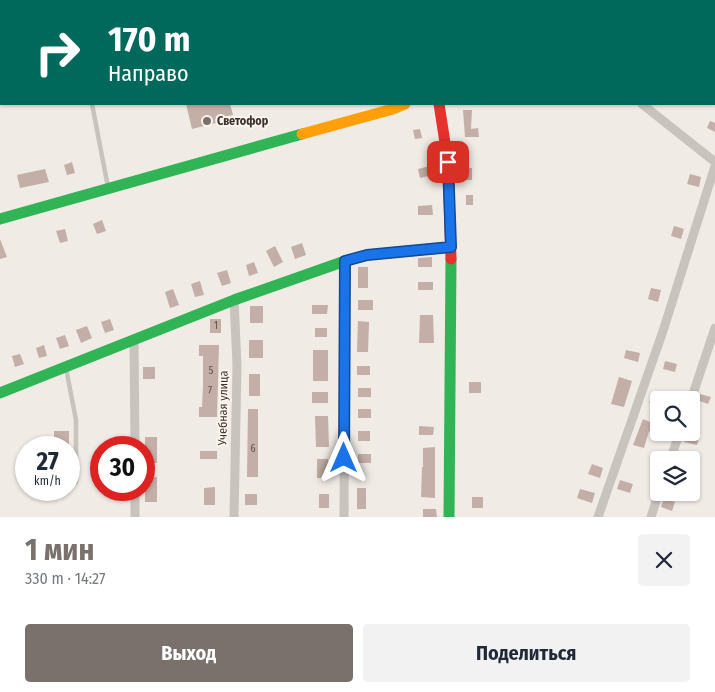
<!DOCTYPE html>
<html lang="ru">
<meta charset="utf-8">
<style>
:root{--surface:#fff;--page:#f2f2f3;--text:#1f2937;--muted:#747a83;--accent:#7a716c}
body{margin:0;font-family:"Fira Sans Condensed",sans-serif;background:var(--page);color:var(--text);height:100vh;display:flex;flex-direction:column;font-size:19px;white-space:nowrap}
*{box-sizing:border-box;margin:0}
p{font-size:16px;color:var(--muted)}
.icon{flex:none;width:28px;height:28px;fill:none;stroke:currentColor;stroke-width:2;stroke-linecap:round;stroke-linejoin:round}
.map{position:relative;height:517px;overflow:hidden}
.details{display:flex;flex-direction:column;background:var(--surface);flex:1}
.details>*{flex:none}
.hud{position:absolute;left:0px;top:0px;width:715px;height:105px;box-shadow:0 1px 4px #0004;background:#00695c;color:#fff;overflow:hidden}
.tools{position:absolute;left:650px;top:391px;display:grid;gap:10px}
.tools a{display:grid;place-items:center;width:50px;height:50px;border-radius:5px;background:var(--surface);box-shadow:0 1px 4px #0004;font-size:25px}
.speed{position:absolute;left:15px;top:436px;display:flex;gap:10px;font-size:25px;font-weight:700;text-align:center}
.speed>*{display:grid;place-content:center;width:65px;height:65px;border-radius:50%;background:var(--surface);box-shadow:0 1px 4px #0004;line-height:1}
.speed small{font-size:12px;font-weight:400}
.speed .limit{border:8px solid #d22;background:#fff;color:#111}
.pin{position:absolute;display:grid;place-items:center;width:42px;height:42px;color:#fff;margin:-21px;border-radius:10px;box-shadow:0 2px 8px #0006}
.me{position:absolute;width:55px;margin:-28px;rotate:0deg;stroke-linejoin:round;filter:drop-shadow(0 0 4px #0008)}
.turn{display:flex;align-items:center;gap:18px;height:105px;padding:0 25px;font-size:22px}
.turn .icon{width:65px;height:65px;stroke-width:2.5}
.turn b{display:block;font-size:35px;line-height:42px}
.round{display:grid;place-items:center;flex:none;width:52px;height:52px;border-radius:5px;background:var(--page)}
.head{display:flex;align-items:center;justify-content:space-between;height:85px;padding:0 25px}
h1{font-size:30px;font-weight:700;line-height:38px;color:var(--accent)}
.cta{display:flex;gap:10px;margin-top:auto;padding:10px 25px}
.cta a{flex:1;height:58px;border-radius:5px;background:var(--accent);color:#fff;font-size:20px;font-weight:700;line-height:58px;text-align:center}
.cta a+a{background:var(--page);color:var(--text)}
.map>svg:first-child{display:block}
</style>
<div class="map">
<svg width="715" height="517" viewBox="0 0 715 517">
<rect width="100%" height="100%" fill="#f0ebe5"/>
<g fill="#c3afa7">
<path d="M186,104H230L233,115L219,118L220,122L192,129Z"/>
<path d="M463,110H472L471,129L478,128L479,137H465Z"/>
<path d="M710,121L715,123V132L707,128Z"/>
<path d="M420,129L422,138L415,139L413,130Z"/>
<path d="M72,162L75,173L67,175L64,165Z"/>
<path d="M430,166L432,175L420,178L418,169Z"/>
<rect x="465" y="168" width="7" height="12"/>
<path d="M45,169L49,182L20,188L17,175Z"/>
<path d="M690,174L701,177L699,187L687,184Z"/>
<rect x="466" y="195" width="7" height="10"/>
<path d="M432,205L433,215H418V206Z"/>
<path d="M102,220L106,231L97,234L93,224Z"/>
<path d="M674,226L684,229L681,239L671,236Z"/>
<path d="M65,229L68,241L60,243L56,231Z"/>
<path d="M0,239L7,257L0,259Z"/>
<path d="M302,243L306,255L295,259L291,247Z"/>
<path d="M275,246L283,262L274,267L266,251Z"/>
<path d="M432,257V267H418V258Z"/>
<path d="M254,262L258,273L249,276L246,265Z"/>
<rect x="358" y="267" width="10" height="21"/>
<path d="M227,270L231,283L222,286L217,273Z"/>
<path d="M200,281L204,295L195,297L191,284Z"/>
<rect x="418" y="282" width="15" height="8"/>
<path d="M651,288L661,290L658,302L648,299Z"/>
<path d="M173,289L179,305L170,308L165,292Z"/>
<rect x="358" y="300" width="15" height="10"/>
<path d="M312,305H328L327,314H312Z"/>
<rect x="250" y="306" width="13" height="17"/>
<path d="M420,315H433L434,343H419Z"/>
<path d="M110,319L114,330L105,333L101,322Z"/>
<rect x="210" y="319" width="11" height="14"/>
<path d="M358,321L369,322L368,352H357Z"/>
<path d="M87,326L92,338L81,343L76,330Z"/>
<rect x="315" y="328" width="12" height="9"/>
<path d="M65,335L69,346L60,349L56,338Z"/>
<rect x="249" y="340" width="14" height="18"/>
<path d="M44,345L47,356L39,358L36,348Z"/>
<path d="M199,345H219L217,417H199V407H202L203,386V356H199Z"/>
<rect x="313" y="350" width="15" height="31"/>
<path d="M626,350L640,353L638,362L624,358Z"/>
<path d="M20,354L24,364L15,367L12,356Z"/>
<path d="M665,361L677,364L675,372L663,369Z"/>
<rect x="357" y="366" width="13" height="9"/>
<rect x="143" y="367" width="12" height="12"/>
<rect x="249" y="374" width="11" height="22"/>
<path d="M619,377L632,381L624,407L611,404Z"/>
<rect x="469" y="382" width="12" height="11"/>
<rect x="358" y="388" width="13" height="9"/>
<rect x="312" y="392" width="16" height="11"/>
<path d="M700,394L711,397L708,404L697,400Z"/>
<path d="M652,396L659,398V407L649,403Z"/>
<path d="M248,409H258V477H247Z"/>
<rect x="358" y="409" width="13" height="9"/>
<path d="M315,416H328L329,447H316Z"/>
<path d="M643,419L657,425L653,433L649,431L644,448L633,445Z"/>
<path d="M419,426L434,427L433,435H419Z"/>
<rect x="54" y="431" width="15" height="17"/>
<rect x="358" y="431" width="12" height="10"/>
<path d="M687,435L699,438L697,445L684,442Z"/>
<rect x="145" y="437" width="12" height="26"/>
<path d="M435,447V498L421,497L422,467H423V448Z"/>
<rect x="200" y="451" width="17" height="8"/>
<rect x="358" y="454" width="13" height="9"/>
<rect x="317" y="459" width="11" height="19"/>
<path d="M592,464L603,468L600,478L588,474Z"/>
<rect x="145" y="477" width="12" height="25"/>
<path d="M620,480L633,484L630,493L617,489Z"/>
<path d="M215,487V505H204V488Z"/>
<rect x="357" y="488" width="9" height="21"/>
<path d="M580,489L595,493L592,503L577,498Z"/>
<rect x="245" y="494" width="12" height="11"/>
<rect x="319" y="494" width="10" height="14"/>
<rect x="472" y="497" width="11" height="11"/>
<path d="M664,498L675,502L672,511L661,507Z"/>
<path d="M423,509H436L437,517H423Z"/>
</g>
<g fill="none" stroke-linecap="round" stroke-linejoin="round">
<g stroke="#c9c3be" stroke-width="4.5">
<path d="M72,0V1"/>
<path d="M92,104L108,187"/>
<path d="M66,368L76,420V482"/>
</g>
<g stroke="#c9c3be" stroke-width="9">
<path d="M513,0L515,1"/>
<path d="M642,104L715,162"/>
<path d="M134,340L135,448"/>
<path d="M691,400L715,328"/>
<path d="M670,460L680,432"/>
<path d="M135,490V517"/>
<path d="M234,517L237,365L234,300"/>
<path d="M344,517L345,261"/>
<path d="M598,517L663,331L715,166"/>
<path d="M651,517L659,492"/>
</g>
<g stroke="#30b455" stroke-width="11">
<path d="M447,0V1"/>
<path d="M0,219L302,134"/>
<path d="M0,393L234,300L345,261L367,255L451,247"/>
<path d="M449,517L451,259"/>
</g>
<path stroke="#ff9f0a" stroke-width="11" d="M302,134L393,109L405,104"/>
<path stroke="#e5322d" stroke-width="11" d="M439,104L448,162L451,259"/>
</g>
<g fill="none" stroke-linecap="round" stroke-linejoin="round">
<defs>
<path id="route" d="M344,458L345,261L367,255L451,247L448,162"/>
</defs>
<use href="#route" stroke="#114b97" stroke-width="12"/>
<use href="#route" stroke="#1a73e8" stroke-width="9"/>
</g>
<circle fill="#7a716c" stroke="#fbf5ee" stroke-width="2" cx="207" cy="121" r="5"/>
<g text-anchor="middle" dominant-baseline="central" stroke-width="4" stroke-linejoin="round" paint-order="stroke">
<g font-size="10" fill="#5d504a">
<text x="216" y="326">1</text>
<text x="211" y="371">5</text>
<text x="210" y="391">7</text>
<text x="253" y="449">6</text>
</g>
<g font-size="12" font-weight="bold" fill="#3b302b" stroke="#fbf5ee" text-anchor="start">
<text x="217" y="121">Светофор</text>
</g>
<g font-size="12" fill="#3b302b" stroke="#fbf5ee">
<text transform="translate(223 408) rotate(-89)">Учебная улица</text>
</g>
</g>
</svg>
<div class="tools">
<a><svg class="icon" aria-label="search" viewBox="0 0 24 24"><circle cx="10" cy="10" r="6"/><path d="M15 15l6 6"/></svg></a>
<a><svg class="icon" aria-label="layers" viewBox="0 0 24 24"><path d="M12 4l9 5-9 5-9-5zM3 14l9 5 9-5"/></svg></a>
</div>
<div class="speed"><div>27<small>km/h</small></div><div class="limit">30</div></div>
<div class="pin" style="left:448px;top:162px;background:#d93025"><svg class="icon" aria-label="arrive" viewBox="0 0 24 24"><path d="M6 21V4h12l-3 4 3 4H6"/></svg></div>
<svg class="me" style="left:344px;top:458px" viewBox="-20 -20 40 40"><path d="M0-17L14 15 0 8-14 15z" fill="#1a73e8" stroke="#fff" stroke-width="4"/></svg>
<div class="hud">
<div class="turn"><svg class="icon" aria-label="right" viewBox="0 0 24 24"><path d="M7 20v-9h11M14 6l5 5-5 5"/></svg><div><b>170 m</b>Направо</div></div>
</div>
</div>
<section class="details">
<div class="head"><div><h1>1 мин</h1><p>330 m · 14:27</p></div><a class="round"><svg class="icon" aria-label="close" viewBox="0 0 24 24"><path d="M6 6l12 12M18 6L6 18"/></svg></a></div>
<div class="cta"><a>Выход</a><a>Поделиться</a></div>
</section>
